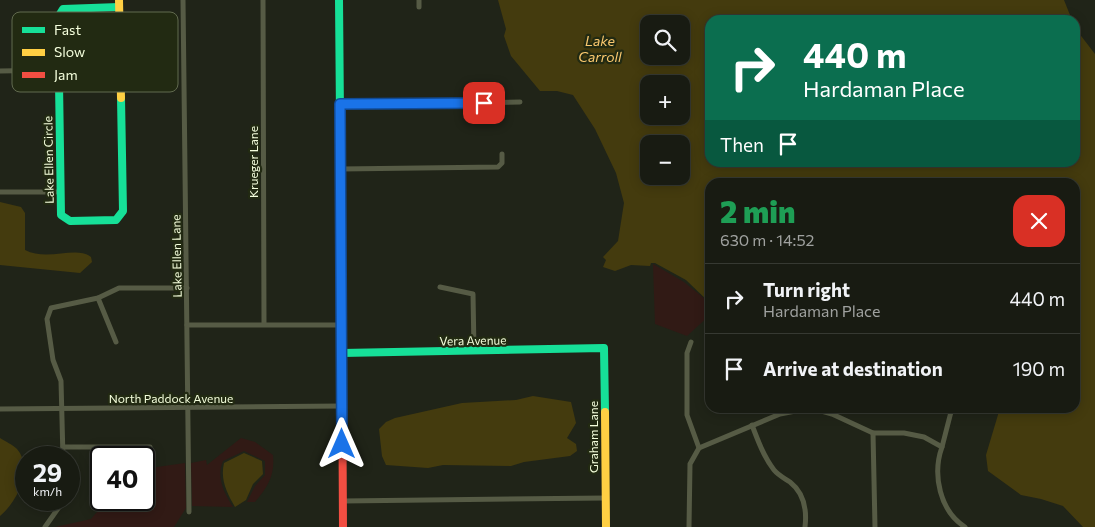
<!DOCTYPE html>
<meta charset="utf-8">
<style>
:root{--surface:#181b12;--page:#252820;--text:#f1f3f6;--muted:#9fa19f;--line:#363932}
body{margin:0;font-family:Commissioner,sans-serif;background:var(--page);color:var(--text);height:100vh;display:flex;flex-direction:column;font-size:19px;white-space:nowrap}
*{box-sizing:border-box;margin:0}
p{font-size:16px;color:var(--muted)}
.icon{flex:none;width:28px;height:28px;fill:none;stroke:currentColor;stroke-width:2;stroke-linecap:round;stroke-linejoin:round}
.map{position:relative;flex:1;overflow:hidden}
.panel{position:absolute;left:705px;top:178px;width:375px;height:235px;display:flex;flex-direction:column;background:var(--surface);border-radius:15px;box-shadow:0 2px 12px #0003,0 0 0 1px var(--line)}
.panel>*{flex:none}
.guide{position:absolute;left:705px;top:15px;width:375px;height:152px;border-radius:15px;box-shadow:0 2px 12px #0003,0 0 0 1px var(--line);background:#0b6e4f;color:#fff;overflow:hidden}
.controls{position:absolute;left:640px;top:15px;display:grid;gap:10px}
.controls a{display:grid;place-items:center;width:50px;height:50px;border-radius:10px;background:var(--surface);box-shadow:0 2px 12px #0003,0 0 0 1px var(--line);font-size:25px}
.speed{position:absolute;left:15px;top:446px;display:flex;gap:10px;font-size:25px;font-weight:700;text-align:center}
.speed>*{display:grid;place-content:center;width:65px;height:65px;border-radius:50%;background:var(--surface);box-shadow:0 2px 12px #0003,0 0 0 1px var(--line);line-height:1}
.speed small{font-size:12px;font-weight:400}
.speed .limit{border:2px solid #111;border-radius:8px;background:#fff;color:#111}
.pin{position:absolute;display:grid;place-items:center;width:42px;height:42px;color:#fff;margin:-21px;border-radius:10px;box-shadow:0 2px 8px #0006}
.me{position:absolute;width:55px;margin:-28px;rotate:0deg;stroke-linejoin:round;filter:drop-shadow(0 0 4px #0008)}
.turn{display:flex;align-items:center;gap:18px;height:105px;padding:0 15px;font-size:22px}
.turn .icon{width:65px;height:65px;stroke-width:2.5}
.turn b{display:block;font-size:35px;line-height:42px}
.then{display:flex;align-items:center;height:48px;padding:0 15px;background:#0003;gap:10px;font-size:19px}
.round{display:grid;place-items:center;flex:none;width:52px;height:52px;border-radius:15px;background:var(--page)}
.headline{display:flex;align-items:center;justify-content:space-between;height:85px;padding:0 15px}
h1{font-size:30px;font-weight:800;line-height:38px;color:#1e9e55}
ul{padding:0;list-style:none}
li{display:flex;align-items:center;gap:15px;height:70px;padding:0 15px;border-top:1px solid var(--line)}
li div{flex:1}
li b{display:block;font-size:19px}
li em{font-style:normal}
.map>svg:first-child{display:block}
</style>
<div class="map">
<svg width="1095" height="527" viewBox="0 0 1095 527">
<rect width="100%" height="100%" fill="#202418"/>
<g fill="#311a15">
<path d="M653,264L684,282L710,303V315L687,336L655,324Z"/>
<path d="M241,438L255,442L273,455C275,475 268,487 255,502H247L255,486L265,475V461L244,451L223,461C216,477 224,493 233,507L192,506L191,463L206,460L207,465Z"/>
<path d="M185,463L186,508L174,527H55L91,519L96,513L115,500H144V474L150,468Z"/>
</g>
<g fill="#443b0e" fill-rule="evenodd">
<path d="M498,0H1064L1072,20H710V162H1075V28L1095,54V527H1083L1063,506L1041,499L1021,495L988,471L986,455L1000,408H1075V182H710V303L686,280L655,263H651L650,266L631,265L615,271L603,267L606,260L603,257L618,241L624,203L616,173L595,129L573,95L557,91H540L511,56L504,36L506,29ZM649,24H681V56H649ZM649,84H681V116H649ZM649,144H681V176H649Z"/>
<path d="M0,202L21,207L25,213V250C48,262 76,245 91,257L92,262L80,273L0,265Z"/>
<path d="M533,396L571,402L576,423L567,438L576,444L577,451L570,456L524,462L511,466L443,465L428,468L386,465L382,456L379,429L386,422L395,418L462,403L516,400Z"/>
<path d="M0,438C5,441 13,445 17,449C34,469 17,502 0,516Z"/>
<path d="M244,453L262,461L263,474L253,484L246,500L235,507C227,493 220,480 224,463Z"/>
</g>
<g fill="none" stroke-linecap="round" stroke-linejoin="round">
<g stroke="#565b45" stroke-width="5">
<path d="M183,0L189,512"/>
<path d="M263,0L264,324"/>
<path d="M419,7V0"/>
<path d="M0,71L58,70"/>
<path d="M340,105L520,102"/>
<path d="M341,169L498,167L502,163V154"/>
<path d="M0,192H60"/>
<path d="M440,287L473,294L474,351"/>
<path d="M98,298L116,342"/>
<path d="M187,325H342"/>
<path d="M691,342L687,353V415L699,448"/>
<path d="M0,409L342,406"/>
<path d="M752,425C758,441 764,457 774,470C778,475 784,478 790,482C804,493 807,510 805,527"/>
<path d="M873,433L875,527"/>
<path d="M63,447H150"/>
<path d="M942,447L952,408"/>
<path d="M63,458L61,381L53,360L47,319L51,308L98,298L119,288H187"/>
<path d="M343,501L605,498"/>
<path d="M45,527L64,500"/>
<path d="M689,527L690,464L699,448L780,414L811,408L832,414L873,433H904L924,437L942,447C932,475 940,511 965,527"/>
</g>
<g stroke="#16e098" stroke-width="8">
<path d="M339,0L342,351"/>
<path d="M119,7L63,9L58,17L61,215L70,221L116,220L123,211L121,98"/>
<path d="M342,353L604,348L605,412"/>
</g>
<g stroke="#ffcf43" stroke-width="8">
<path d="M119,0L121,98"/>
<path d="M605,412L606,527"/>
</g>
<path stroke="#f24e42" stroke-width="8" d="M342,351L343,527"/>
</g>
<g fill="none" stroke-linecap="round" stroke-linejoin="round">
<defs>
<path id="route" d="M342,444L340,104L484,103"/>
</defs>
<use href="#route" stroke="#114b97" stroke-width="12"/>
<use href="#route" stroke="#1a73e8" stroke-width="9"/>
</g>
<g text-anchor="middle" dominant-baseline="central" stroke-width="4.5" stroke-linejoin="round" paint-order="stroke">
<g font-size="12" fill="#f4fedc" stroke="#222a12">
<text transform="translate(48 160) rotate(-91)">Lake Ellen Circle</text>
<text transform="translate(253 162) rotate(-90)">Krueger Lane</text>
<text transform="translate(176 256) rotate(-91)">Lake Ellen Lane</text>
<text transform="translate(473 340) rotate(-1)">Vera Avenue</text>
<text x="171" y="398">North Paddock Avenue</text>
<text transform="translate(593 437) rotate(-90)">Graham Lane</text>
</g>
<g font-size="14" font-style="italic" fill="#fac86e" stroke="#222a12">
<text x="600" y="40">Lake<tspan x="600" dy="16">Carroll</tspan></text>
</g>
</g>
<rect x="12" y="12" width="166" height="80" rx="8" fill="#222a12" stroke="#616a4f" stroke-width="1"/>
<rect x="22" y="27" width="23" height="6" fill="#16e098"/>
<rect x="22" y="49" width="23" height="7" fill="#ffcf43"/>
<rect x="22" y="72" width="23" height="6" fill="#f24e42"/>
<g font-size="14" fill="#f4fedc">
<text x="54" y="35">Fast</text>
<text x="54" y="57">Slow</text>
<text x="54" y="80">Jam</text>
</g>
</svg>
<div class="controls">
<a><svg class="icon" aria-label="search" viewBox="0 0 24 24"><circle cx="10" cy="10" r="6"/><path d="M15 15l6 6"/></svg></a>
<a>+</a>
<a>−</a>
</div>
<div class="speed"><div>29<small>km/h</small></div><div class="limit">40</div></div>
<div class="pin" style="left:484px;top:103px;background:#d93025"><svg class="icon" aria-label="arrive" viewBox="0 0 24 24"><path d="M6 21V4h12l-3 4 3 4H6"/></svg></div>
<svg class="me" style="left:342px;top:444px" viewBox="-20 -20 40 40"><path d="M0-17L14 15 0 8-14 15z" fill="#1a73e8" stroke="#fff" stroke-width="4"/></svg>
<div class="guide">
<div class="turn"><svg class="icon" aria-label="right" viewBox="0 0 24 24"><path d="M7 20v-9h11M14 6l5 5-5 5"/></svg><div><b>440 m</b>Hardaman Place</div></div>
<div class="then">Then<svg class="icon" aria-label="arrive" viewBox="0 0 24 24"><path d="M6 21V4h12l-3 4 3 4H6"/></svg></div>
</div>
<section class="panel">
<div class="headline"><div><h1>2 min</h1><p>630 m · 14:52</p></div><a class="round" style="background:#d93025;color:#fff"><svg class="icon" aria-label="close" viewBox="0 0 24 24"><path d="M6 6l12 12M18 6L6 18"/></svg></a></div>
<ul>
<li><svg class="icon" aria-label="right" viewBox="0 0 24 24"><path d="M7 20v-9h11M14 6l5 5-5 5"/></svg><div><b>Turn right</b><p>Hardaman Place</p></div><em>440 m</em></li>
<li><svg class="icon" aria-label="arrive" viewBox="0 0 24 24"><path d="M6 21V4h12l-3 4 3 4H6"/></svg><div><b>Arrive at destination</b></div><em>190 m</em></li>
</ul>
</section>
</div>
